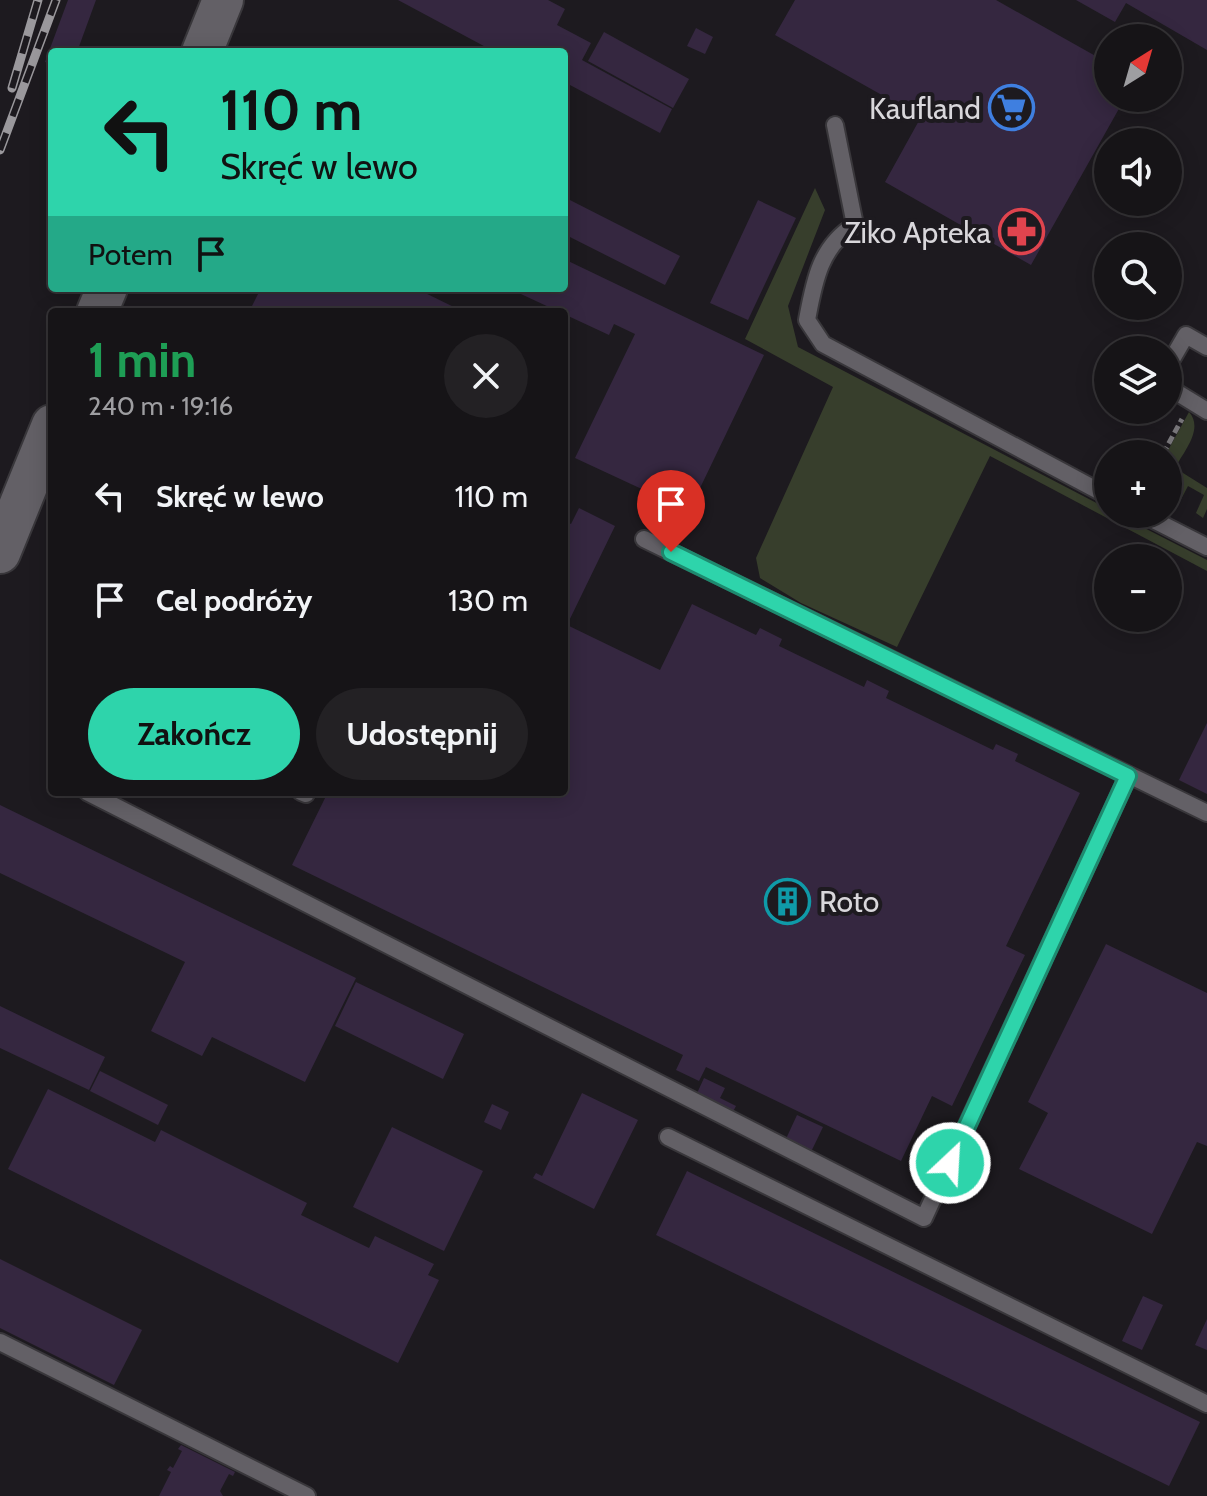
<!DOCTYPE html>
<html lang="pl">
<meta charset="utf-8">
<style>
:root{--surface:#161417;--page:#232124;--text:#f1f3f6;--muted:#9e9ea1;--line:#353336;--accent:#2ed4ab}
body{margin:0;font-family:Cabin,sans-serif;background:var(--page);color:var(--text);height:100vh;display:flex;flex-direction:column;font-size:30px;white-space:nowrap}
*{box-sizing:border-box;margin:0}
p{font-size:26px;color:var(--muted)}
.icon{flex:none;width:44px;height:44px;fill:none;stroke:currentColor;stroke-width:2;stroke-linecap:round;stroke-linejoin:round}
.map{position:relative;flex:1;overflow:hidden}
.panel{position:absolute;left:48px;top:308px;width:520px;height:488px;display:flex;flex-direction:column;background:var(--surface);border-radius:8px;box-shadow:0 4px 20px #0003,0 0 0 2px var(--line)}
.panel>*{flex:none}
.top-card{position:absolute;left:48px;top:48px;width:520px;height:244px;border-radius:8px;box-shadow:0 4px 20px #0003,0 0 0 2px var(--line);background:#2ed4ab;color:#111;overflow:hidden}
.needle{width:52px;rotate:37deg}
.controls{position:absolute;left:1094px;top:24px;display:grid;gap:16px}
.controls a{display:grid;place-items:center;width:88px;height:88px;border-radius:50%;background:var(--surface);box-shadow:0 4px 20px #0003,0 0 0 2px var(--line);font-size:40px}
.pin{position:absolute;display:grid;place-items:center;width:68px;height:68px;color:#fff;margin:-82px -34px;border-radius:50% 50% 50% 0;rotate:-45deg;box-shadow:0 0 8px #0007}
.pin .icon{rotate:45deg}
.me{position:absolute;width:88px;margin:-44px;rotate:25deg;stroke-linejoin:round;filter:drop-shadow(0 0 6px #0008)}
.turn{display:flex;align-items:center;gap:28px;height:168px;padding:0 40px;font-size:36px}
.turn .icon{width:104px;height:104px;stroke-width:2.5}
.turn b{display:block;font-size:56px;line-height:68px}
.then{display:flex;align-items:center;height:76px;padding:0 40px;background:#0003;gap:16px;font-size:30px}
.round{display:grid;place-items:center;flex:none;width:84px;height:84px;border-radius:42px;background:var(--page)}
.headline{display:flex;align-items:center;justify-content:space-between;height:136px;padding:0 40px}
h1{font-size:48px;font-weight:700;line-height:60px;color:#1e9e55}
.action{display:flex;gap:16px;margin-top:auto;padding:16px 40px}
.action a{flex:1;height:92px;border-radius:48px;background:var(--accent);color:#111;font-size:32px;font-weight:700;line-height:92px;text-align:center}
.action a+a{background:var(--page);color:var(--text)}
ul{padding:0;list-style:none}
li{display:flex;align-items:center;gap:24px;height:104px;padding:0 40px}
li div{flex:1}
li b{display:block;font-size:30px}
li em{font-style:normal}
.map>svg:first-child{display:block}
</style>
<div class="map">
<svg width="1207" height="1496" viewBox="0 0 1207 1496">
<rect width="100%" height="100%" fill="#1d1a1f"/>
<g fill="#373e2c">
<path d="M815,188L825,210L788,306L798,347L1108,509V514H1117L1207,560V571L990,456L897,647L801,603L760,578L756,558L833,387L745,339Z"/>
<path d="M1189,412C1204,429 1184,451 1175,468L1207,488V509L1203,518L1196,513L1204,495L1188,486L1178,505L1168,499L1166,454Z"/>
</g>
<g fill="#352740">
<path d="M68,0H96L77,52H52V64L45,62Z"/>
<path d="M398,0H548L565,9L557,25L591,43L582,60L672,109L660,133L570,85L567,91L564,89V52H495Z"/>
<path d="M795,0H996L1108,63V98H1125L1031,265L885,182L921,117L775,35Z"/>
<path d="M1076,0H1207V50L1126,3L1115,22Z"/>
<path d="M696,28L713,37L705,54L687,46Z"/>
<path d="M604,32L689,79L673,108L588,61Z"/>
<path d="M564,197L680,256L665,285L564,234Z"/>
<path d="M758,200L796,218L748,320L710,303Z"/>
<path d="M564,259L764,355L689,511L575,458L635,334L614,324L609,335L508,288H564Z"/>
<path d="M261,288H415L464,312H249Z"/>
<path d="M579,508L615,526L567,625L660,670L692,604L756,635L760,628L782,639L779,646L864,687L867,680L889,691L886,698L993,750L996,744L1018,754L1015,761L1080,793L1006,946L1025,955L952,1106L932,1096L901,1161L706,1067L699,1081L676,1070L683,1055L292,865L328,792H564V521L571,524Z"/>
<path d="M1207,723V794L1179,780Z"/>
<path d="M0,805L356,978L305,1082L212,1037L202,1056L151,1031L185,962L0,873Z"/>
<path d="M1106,944L1207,993V1146L1197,1142L1152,1234L1019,1169L1048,1113L1028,1102Z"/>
<path d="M356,982L464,1034L443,1079L335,1026Z"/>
<path d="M0,1006L105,1057L89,1090L0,1048Z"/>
<path d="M100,1071L168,1105L158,1125L90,1091Z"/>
<path d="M704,1078L725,1088L720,1098L736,1106L729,1119L693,1102Z"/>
<path d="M48,1089L155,1142L161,1130L307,1203L301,1215L369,1248L375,1236L434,1264L428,1275L439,1280L398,1363L8,1169Z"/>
<path d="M582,1093L638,1120L594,1209L533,1178L536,1173L542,1176Z"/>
<path d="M492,1104L509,1112L501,1130L484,1122Z"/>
<path d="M797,1115L823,1127L810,1154L785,1141Z"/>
<path d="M392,1127L483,1171L444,1251L353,1207Z"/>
<path d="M687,1171L1200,1422L1169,1486L656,1235Z"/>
<path d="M0,1259L142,1330L114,1385L0,1328Z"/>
<path d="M1143,1296L1163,1305L1142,1350L1122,1341Z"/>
<path d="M1207,1319V1350L1195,1345Z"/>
<path d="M181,1445L235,1472L233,1476L229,1474L220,1491L223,1496H159L171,1472L167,1470L170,1466L173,1468L182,1451L178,1449Z"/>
</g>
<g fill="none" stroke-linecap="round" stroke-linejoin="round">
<defs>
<g id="service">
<path d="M835,125L855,225C820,246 814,282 807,320L823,344L1108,496"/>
<path d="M1168,366L1186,335L1207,347"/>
<path d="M1168,387L1207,411"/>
<path d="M1142,514L1207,547"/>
<path d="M644,539L1207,813"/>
<path d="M87,792L924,1218L1128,776"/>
<path d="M301,792L306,794"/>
<path d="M668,1137L1207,1404"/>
<path d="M0,1342L307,1496"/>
</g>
<g id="tertiary">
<path d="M202,52L223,0"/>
<path d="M97,312L107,288"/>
<path d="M0,553L52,425"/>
</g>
</defs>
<use href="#service" stroke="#39373b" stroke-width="20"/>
<use href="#tertiary" stroke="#39373b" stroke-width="44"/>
<path stroke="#78767a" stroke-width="5" stroke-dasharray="8 4" stroke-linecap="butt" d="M1163,454L1182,419"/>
<use href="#service" stroke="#636066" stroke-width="16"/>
<use href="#tertiary" stroke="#636066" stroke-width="40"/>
<defs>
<g id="rail">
<path d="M12,88L38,0"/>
<path d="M0,150L56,0"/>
</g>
</defs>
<use href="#rail" stroke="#9a989c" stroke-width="9"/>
<use href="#rail" stroke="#1d1a1f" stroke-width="6" stroke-dasharray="18" stroke-linecap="butt"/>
</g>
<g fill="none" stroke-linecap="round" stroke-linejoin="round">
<defs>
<path id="route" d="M671,552L1128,776L950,1163"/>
</defs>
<use href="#route" stroke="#1e8a6f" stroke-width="20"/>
<use href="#route" stroke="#2ed4ab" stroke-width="14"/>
</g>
<defs>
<symbol id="supermarket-ring" viewBox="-11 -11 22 22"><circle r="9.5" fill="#1d1a1f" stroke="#3f7fe0" stroke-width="1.5"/><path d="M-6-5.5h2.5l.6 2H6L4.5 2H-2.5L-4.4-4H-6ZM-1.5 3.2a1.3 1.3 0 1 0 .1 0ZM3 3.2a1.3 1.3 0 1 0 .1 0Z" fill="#3f7fe0"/></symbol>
<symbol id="pharmacy-ring" viewBox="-11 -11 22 22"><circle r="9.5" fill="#1d1a1f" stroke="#e0444e" stroke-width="1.5"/><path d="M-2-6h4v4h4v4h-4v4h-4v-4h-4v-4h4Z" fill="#e0444e"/></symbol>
<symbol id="building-ring" viewBox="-11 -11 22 22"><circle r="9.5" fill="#1d1a1f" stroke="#0f9aa8" stroke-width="1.5"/><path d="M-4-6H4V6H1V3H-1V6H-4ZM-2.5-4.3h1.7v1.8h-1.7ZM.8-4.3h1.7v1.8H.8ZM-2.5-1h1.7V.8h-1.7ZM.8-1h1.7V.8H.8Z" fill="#0f9aa8"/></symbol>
</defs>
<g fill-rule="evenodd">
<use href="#supermarket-ring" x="986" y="82" width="51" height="51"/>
<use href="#pharmacy-ring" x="996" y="206" width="51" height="51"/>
<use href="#building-ring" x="762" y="876" width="51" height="51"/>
</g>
<g text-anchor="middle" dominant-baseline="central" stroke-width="8" stroke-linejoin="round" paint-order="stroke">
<g font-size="30" fill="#d9d7db" stroke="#1d1a1f" text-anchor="end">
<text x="981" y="108">Kaufland</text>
<text x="991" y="232">Ziko Apteka</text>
<text x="819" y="901" text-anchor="start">Roto</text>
</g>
</g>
</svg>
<div class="controls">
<a><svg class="needle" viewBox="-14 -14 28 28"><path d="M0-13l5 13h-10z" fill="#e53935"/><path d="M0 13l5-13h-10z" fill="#9e9ea1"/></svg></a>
<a><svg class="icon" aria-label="sound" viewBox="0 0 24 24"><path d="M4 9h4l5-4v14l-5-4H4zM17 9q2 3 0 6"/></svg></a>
<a><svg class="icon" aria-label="search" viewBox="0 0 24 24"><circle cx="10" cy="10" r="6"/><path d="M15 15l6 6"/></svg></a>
<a><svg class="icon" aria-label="layers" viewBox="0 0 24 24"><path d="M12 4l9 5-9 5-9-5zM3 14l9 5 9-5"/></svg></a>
<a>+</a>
<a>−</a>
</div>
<div class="pin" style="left:671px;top:552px;background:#d93025"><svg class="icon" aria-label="arrive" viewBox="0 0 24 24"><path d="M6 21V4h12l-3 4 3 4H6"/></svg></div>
<svg class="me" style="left:950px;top:1163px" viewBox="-20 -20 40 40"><circle r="17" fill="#2ed4ab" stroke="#fff" stroke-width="3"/><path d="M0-11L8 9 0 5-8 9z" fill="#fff"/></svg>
<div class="top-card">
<div class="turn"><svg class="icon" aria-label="left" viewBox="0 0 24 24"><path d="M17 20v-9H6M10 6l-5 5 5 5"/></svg><div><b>110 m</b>Skręć w lewo</div></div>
<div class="then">Potem<svg class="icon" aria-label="arrive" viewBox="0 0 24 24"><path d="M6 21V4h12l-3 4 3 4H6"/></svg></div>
</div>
<section class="panel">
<div class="headline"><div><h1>1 min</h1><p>240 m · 19:16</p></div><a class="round"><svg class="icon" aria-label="close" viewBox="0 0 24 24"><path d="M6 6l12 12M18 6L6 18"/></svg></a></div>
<ul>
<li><svg class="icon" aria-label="left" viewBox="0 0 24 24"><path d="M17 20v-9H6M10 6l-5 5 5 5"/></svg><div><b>Skręć w lewo</b></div><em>110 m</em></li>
<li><svg class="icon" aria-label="arrive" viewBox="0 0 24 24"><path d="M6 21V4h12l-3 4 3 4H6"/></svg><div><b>Cel podróży</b></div><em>130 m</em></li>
</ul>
<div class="action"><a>Zakończ</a><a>Udostępnij</a></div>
</section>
</div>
